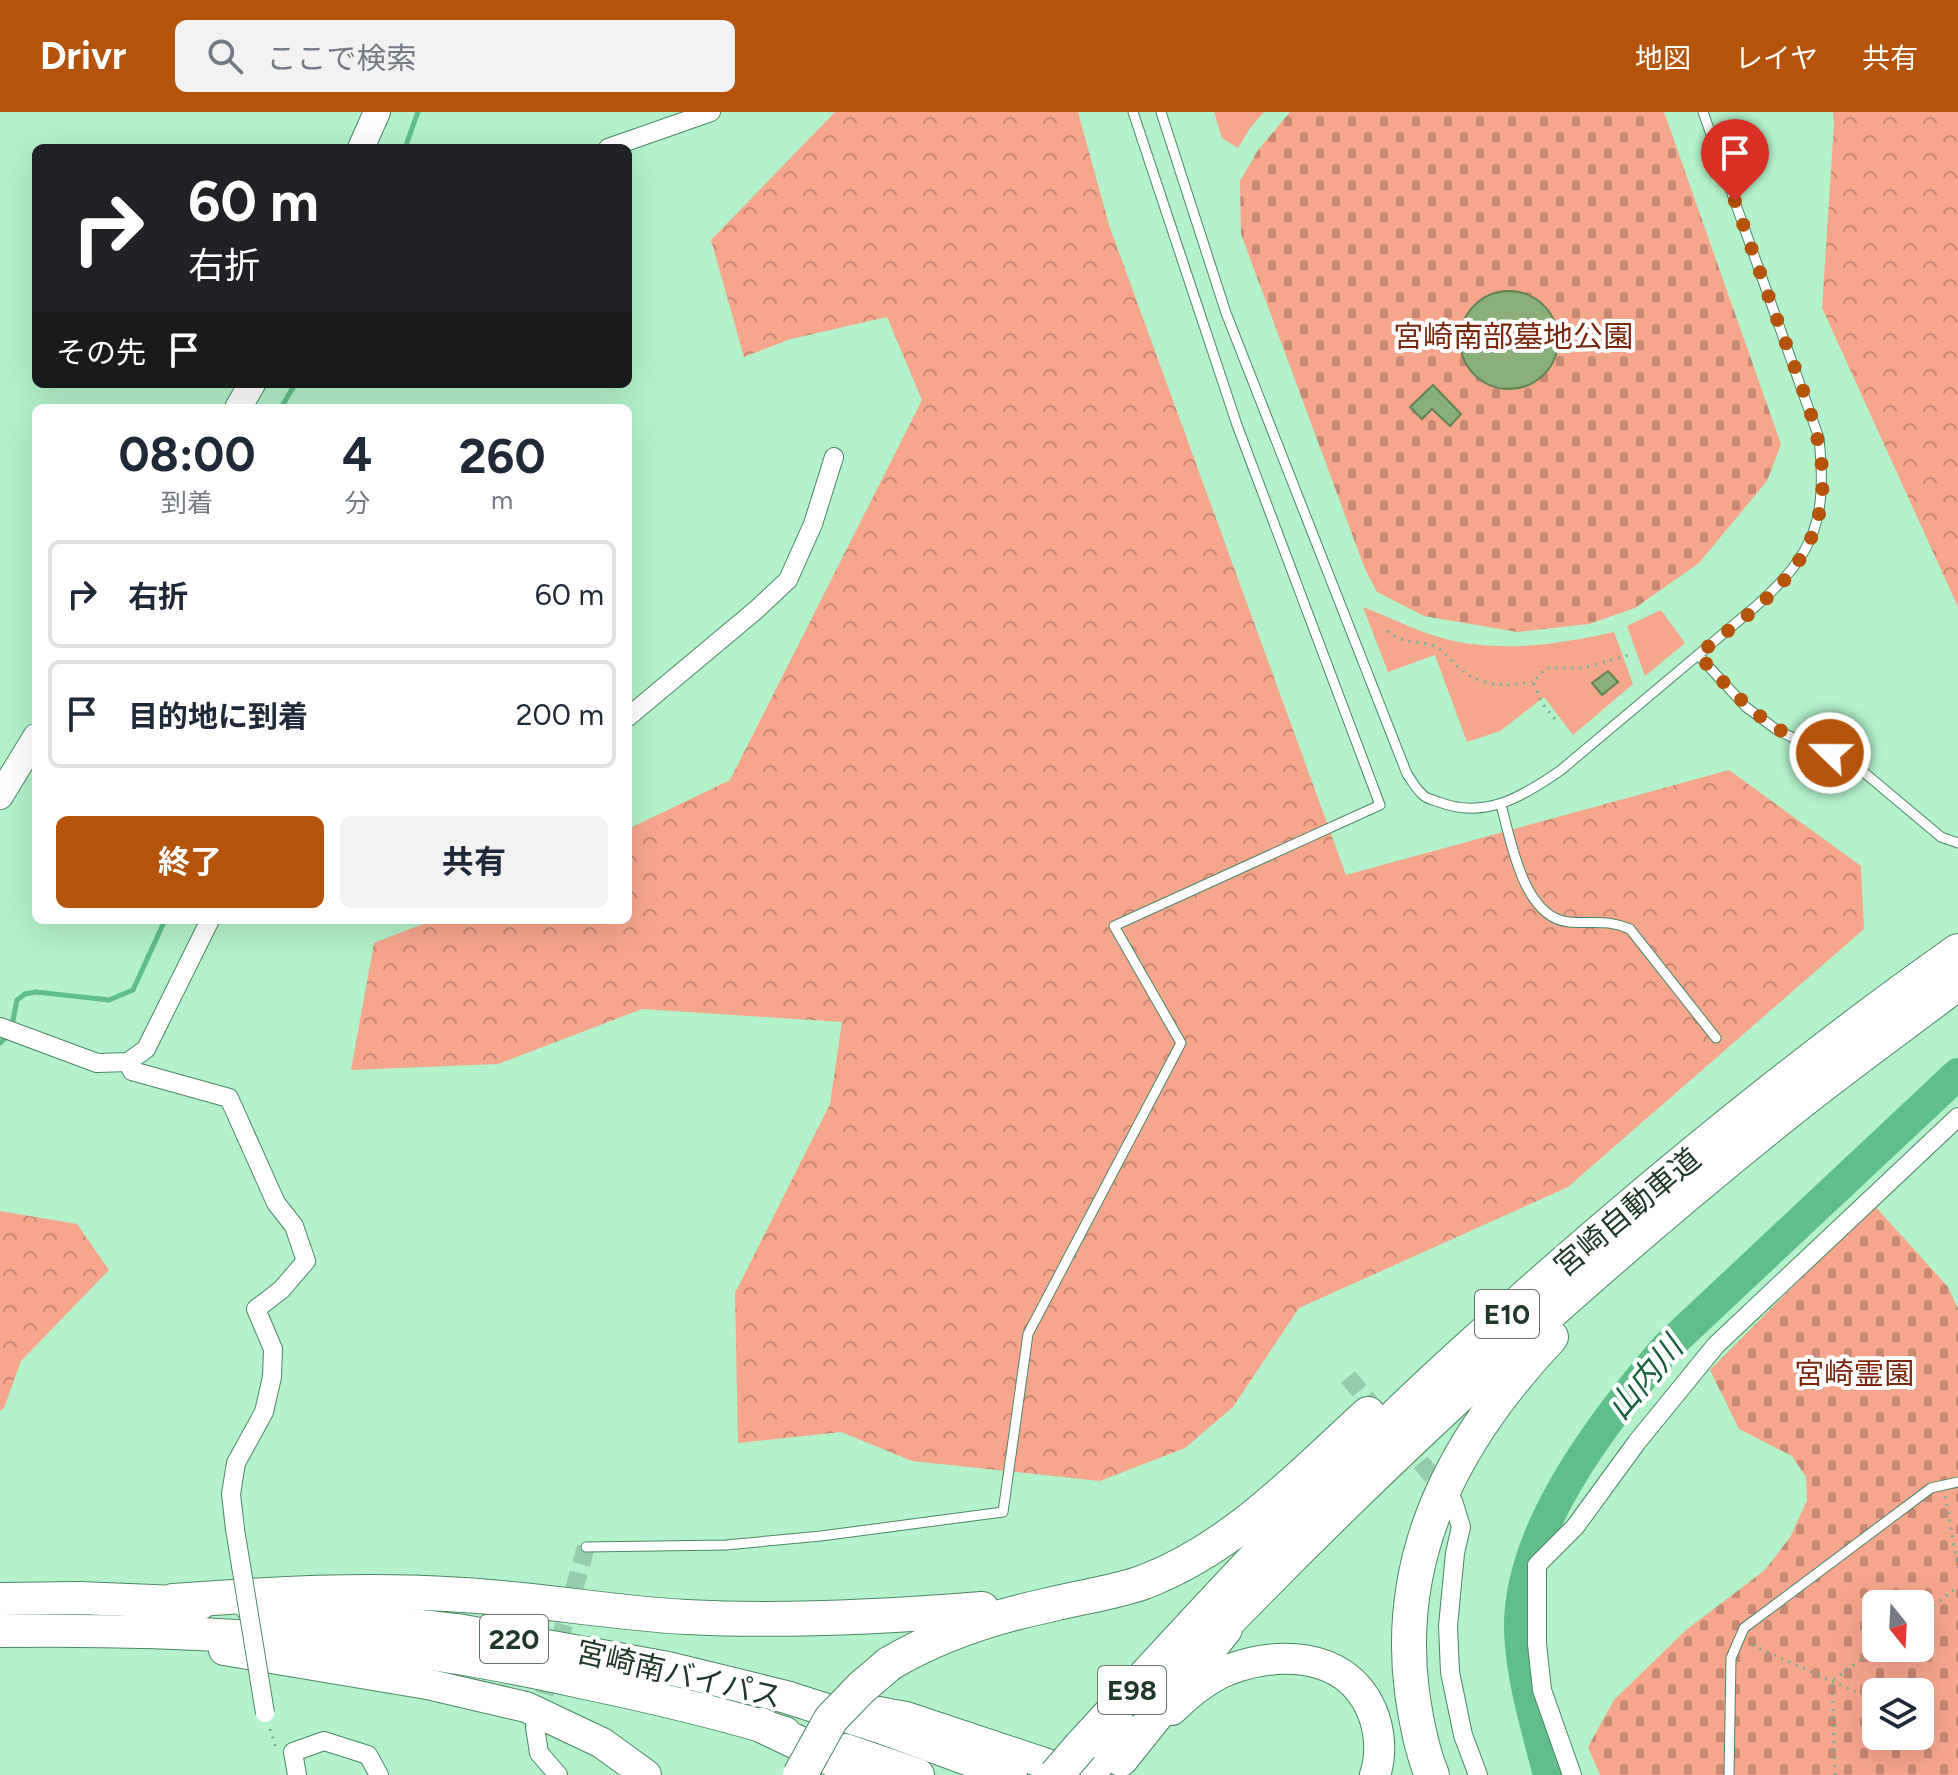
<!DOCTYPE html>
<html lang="ja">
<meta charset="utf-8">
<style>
:root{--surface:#fff;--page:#f2f2f3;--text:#1f2937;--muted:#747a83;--line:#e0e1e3;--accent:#b45309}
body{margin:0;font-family:Figtree,"Noto Sans JP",sans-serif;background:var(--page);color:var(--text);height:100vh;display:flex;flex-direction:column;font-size:30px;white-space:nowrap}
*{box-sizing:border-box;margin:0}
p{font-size:26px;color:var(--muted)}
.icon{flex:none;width:44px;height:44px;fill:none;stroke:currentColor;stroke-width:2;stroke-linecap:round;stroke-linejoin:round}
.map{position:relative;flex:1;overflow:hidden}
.side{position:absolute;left:32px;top:292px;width:600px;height:520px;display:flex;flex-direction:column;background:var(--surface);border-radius:12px;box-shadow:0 8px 32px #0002}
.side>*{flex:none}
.hud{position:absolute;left:32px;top:32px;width:600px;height:244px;border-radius:12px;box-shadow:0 8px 32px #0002;background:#202124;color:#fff;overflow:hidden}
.needle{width:52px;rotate:162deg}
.fabs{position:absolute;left:1862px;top:1478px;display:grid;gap:16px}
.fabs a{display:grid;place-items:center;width:72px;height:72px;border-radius:12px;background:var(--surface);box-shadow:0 8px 32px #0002;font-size:40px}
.pin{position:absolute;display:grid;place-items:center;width:68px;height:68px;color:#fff;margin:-82px -34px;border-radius:50% 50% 50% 0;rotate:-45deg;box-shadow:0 0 8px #0007}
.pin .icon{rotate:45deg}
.me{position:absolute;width:88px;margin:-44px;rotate:292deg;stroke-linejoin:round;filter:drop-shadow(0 0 6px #0008)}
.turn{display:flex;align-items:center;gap:28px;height:168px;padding:0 24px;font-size:36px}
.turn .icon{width:104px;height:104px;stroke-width:2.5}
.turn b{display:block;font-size:56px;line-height:68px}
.then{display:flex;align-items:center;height:76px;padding:0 24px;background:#0003;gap:16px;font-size:30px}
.eta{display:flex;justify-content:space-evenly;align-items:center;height:136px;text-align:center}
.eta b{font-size:48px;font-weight:700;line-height:56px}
.button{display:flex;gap:16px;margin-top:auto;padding:16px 24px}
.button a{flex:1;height:92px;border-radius:12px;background:var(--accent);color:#fff;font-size:32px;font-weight:700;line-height:92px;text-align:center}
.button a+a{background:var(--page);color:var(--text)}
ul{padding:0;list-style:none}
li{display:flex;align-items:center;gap:24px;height:108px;margin:0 16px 12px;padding:0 8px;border:4px solid var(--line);border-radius:12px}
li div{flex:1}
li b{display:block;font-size:30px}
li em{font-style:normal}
header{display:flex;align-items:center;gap:48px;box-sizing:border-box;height:112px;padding:0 40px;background:var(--accent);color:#fff}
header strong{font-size:38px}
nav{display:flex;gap:44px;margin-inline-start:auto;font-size:28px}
.search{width:560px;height:72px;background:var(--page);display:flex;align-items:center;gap:20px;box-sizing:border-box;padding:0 28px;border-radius:12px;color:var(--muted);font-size:30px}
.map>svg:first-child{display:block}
</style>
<header>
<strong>Drivr</strong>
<div class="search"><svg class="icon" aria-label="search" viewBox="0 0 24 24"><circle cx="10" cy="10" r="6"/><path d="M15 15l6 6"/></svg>ここで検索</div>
<nav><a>地図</a><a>レイヤ</a><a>共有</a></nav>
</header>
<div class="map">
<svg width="1958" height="1663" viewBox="0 0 1958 1663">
<defs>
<pattern id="forest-crowns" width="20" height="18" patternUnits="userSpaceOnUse" patternTransform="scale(2)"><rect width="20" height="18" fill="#f7a68e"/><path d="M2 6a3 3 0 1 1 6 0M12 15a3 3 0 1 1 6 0" fill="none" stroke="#c78874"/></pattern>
<pattern id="cemetery-stones" width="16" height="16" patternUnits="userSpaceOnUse" patternTransform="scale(2)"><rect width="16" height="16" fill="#f7a68e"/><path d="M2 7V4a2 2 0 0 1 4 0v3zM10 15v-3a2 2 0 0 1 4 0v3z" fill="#c78874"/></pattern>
</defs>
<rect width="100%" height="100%" fill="#b3f2ca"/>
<g fill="#f7a68e">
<path d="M1214,0H1264L1250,16L1238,36L1222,26Z"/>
<path d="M1363,495C1384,503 1405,513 1426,521C1488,543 1551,534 1614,520L1633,572L1573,623L1544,585L1500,619L1467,630L1435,543L1388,560Z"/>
<path d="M1661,498L1685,531L1645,564L1627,514Z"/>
</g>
<g fill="url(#forest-crowns)">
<path d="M835,0H1078L1109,113L1346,763L1729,658L1861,754L1864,817L1568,1075L1299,1196L1233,1295L1185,1336L1100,1369L912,1349L841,1320L738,1331L735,1181L830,992L842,910L642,897L498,952L351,958L374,831L433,808H628V717L730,668L922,288L887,205L791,227L744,245L711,128Z"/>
<path d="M1833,0H1958V495L1822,196L1834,11Z"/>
<path d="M0,1099L77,1112L109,1158L21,1249L4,1296L0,1299Z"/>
</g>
<g fill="url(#cemetery-stones)" fill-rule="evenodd">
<path d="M1290,0H1664L1781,332L1767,369L1699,451L1635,496L1589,512L1517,520L1424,504L1377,480L1365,457L1241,122L1240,69L1258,38Z"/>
<path d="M1874,1093L1948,1175L1958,1197V1663H1600L1588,1635L1614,1588L1686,1518L1765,1458L1791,1424L1807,1388L1806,1365L1792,1344L1739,1317L1710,1258ZM1876,1492H1920V1536H1876ZM1876,1580H1920V1624H1876Z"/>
</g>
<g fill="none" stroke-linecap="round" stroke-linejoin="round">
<g stroke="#60bf89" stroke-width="5">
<path d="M405,36L418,0"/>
<path d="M281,296L295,272"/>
<path d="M12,913L17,888L25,882L36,880L109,888L133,878L165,808"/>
<path d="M0,931L9,922"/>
</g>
<path stroke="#60bf89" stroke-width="32" d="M1549,1663C1537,1616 1522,1568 1520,1519C1517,1420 1604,1308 1666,1236L1958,962"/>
</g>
<g fill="#8aaf7b" stroke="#608351" stroke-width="2">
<circle cx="1509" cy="228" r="49"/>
<path d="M1433,273L1461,302L1450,314L1432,297L1422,307L1410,295Z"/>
<path d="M1608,559L1618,570L1602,583L1592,571Z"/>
</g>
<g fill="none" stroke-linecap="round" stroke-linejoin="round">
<g stroke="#95cdaa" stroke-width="18" stroke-dasharray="18 9" stroke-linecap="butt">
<path d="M1348,1265L1381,1304"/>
<path d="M1403,1330L1446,1380"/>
<path d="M537,1608L586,1435"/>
</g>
<defs>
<g id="service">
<path d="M1161,0L1226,201L1407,662C1412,669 1416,677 1422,682C1426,687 1433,688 1439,690C1485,708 1524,684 1561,658L1755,495C1817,440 1827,406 1819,326L1703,0"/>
<path d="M1698,543L1746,595L1777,618L1812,635L1848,647L1941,725L1958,731"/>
<path d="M1501,693C1511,728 1523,806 1569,810C1593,812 1607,807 1630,817L1716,926"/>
<path d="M586,1435L726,1433L821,1424L1003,1400L1028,1222L1181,931L1114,814L1380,693L1237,313L1133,0"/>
<path d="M1729,1663L1731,1546L1744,1516L1931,1376L1958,1370"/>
</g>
<g id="minor">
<path d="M608,36L711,0"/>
<path d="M628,605L756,498L788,468L813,412L834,345"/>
<path d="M0,915L97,951L128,950L146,937L210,808"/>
<path d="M128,950L132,959L229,986L276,1091L294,1114L306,1149L281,1178L256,1197L273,1237L272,1265L264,1300L236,1351L231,1382L235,1417"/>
<path d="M1453,1389L1461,1415L1455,1441L1448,1514L1450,1560L1463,1623L1478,1663"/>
<path d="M535,1615L539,1641L558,1663"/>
<path d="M297,1663L293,1640L324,1629L368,1643L379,1663"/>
<path d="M1572,1663L1542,1578L1537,1532V1453L1575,1415L1637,1330L1716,1233L1958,1005"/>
</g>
<g id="secondary">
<path d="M361,36L377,0"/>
<path d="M238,296L252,272"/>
<path d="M0,684L36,625"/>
</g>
<g id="primary">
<path d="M224,1538L427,1572L526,1595L602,1631L646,1663"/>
<path d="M851,1595L906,1605L1080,1663"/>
<path d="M1172,1598C1186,1584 1203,1570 1221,1561C1272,1538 1345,1538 1371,1597C1380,1617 1382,1642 1375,1663"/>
</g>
<g id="trunk">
<path d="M0,1487L80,1486L201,1491"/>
<path d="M251,1494L463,1519L668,1556L786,1585L880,1615L1011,1663"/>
<path d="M0,1519C140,1517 279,1523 418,1540C474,1547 530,1559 585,1571C652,1585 720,1601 785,1621"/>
<path d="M845,1638L918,1663"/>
</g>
<g id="motorway">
<path d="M173,1489C269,1482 367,1476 463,1483C538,1487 611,1501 686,1505C785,1510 884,1505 982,1497"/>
<path d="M1208,1530C1389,1342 1581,1166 1784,1003C1841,957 1900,915 1958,871"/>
<path d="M889,1552C939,1522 992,1505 1049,1493C1081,1485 1113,1481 1144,1470C1233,1436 1299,1365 1368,1302"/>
<path d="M761,1613L834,1648L873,1663"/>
<path d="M1081,1634C1205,1499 1329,1362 1465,1239C1622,1097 1785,961 1958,839"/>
<path d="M1121,1647L1225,1517"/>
<path d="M1086,1663L1125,1619"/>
<path d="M1432,1663C1421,1637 1416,1608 1412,1580C1394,1439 1457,1325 1551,1225"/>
</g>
</defs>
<use href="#service" stroke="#4b8764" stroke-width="11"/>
<use href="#minor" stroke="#4b8764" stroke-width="20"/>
<use href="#secondary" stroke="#4b8764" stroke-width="28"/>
<use href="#primary" stroke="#4b8764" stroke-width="32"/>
<use href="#trunk" stroke="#4b8764" stroke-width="34"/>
<use href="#motorway" stroke="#4b8764" stroke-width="36"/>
<g stroke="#7dae8f" stroke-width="3" stroke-dasharray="2 6" stroke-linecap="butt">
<path d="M1387,519C1407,534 1414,527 1434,534C1443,537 1450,548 1457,554C1480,575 1505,575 1533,570"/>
<path d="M1555,607L1542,591L1533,570L1546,556H1583L1629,543"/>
<path d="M1945,1384L1958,1456"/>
<path d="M1920,1503L1958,1475"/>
<path d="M1752,1533L1876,1589"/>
<path d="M1920,1608L1930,1613"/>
<path d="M270,1617L276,1636"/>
<path d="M1835,1663L1832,1569L1876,1536"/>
</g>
<use href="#service" stroke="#fff" stroke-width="9"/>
<use href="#minor" stroke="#fff" stroke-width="18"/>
<use href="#secondary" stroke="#fff" stroke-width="26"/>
<use href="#primary" stroke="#fff" stroke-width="30"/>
<use href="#trunk" stroke="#fff" stroke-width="32"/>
<use href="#motorway" stroke="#fff" stroke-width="34"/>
<defs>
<path id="minor-bridge" d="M235,1417L265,1601"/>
<g id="motorway-bridge">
<path d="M800,1663L831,1607L861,1576L889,1552"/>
<path d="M1056,1663L1081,1634"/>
</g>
</defs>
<use href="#minor-bridge" stroke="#4b8764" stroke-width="20" stroke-linecap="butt"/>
<use href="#motorway-bridge" stroke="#4b8764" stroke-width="36" stroke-linecap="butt"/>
<use href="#minor-bridge" stroke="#fff" stroke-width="18"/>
<use href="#motorway-bridge" stroke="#fff" stroke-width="34"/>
</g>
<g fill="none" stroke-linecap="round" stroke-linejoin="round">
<path stroke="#b45309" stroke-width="14" stroke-dasharray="0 25.2" d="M1735,89C1751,135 1767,181 1784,226C1810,300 1847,373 1800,447C1776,486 1732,514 1698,543C1742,590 1766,619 1830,641"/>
</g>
<g text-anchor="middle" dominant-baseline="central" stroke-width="8" stroke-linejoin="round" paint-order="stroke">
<g fill="#fff" stroke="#627469" stroke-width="2">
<rect x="1475" y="1178" width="64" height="48" rx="6"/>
<rect x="480" y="1503" width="68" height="48" rx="6"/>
<rect x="1098" y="1554" width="68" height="48" rx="6"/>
</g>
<g font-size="28" font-weight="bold" fill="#1f3829">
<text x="1507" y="1202">E10</text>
<text x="514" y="1527">220</text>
<text x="1132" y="1578">E98</text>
</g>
<g font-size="30" fill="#7a270d" stroke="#fff">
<text x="1513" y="224">宮崎南部墓地公園</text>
<text x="1854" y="1261">宮崎霊園</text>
</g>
<g font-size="30" fill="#1f3829" stroke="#fff">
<text transform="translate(1627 1100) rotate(-40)">宮崎自動車道</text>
<text transform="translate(679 1562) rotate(13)">宮崎南バイパス</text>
</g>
<g font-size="32" font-style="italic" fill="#1b603c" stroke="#fff">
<text transform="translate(1645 1266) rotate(-50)">山内川</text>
</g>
</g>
</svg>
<div class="fabs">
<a><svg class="needle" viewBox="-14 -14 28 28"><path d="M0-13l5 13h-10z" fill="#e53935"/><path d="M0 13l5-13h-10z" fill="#747a83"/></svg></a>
<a><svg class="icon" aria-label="layers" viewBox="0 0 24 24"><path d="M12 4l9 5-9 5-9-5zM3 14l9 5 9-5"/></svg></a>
</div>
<div class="pin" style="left:1735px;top:89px;background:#d93025"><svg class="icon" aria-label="arrive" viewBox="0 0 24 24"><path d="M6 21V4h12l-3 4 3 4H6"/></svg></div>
<svg class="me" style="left:1830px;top:641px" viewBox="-20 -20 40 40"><circle r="17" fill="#b45309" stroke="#fff" stroke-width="3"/><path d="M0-11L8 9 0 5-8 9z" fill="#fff"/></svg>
<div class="hud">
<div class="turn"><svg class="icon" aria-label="right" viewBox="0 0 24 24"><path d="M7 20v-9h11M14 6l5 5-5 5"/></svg><div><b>60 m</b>右折</div></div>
<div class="then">その先<svg class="icon" aria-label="arrive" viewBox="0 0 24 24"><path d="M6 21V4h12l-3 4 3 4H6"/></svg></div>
</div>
<section class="side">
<div class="eta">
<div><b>08:00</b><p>到着</p></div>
<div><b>4</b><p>分</p></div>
<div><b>260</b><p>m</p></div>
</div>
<ul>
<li><svg class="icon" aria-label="right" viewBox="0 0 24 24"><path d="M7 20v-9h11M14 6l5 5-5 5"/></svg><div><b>右折</b></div><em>60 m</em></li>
<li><svg class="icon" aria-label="arrive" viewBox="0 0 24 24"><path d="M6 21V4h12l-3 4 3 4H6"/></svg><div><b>目的地に到着</b></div><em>200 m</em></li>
</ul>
<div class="button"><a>終了</a><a>共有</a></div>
</section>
</div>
